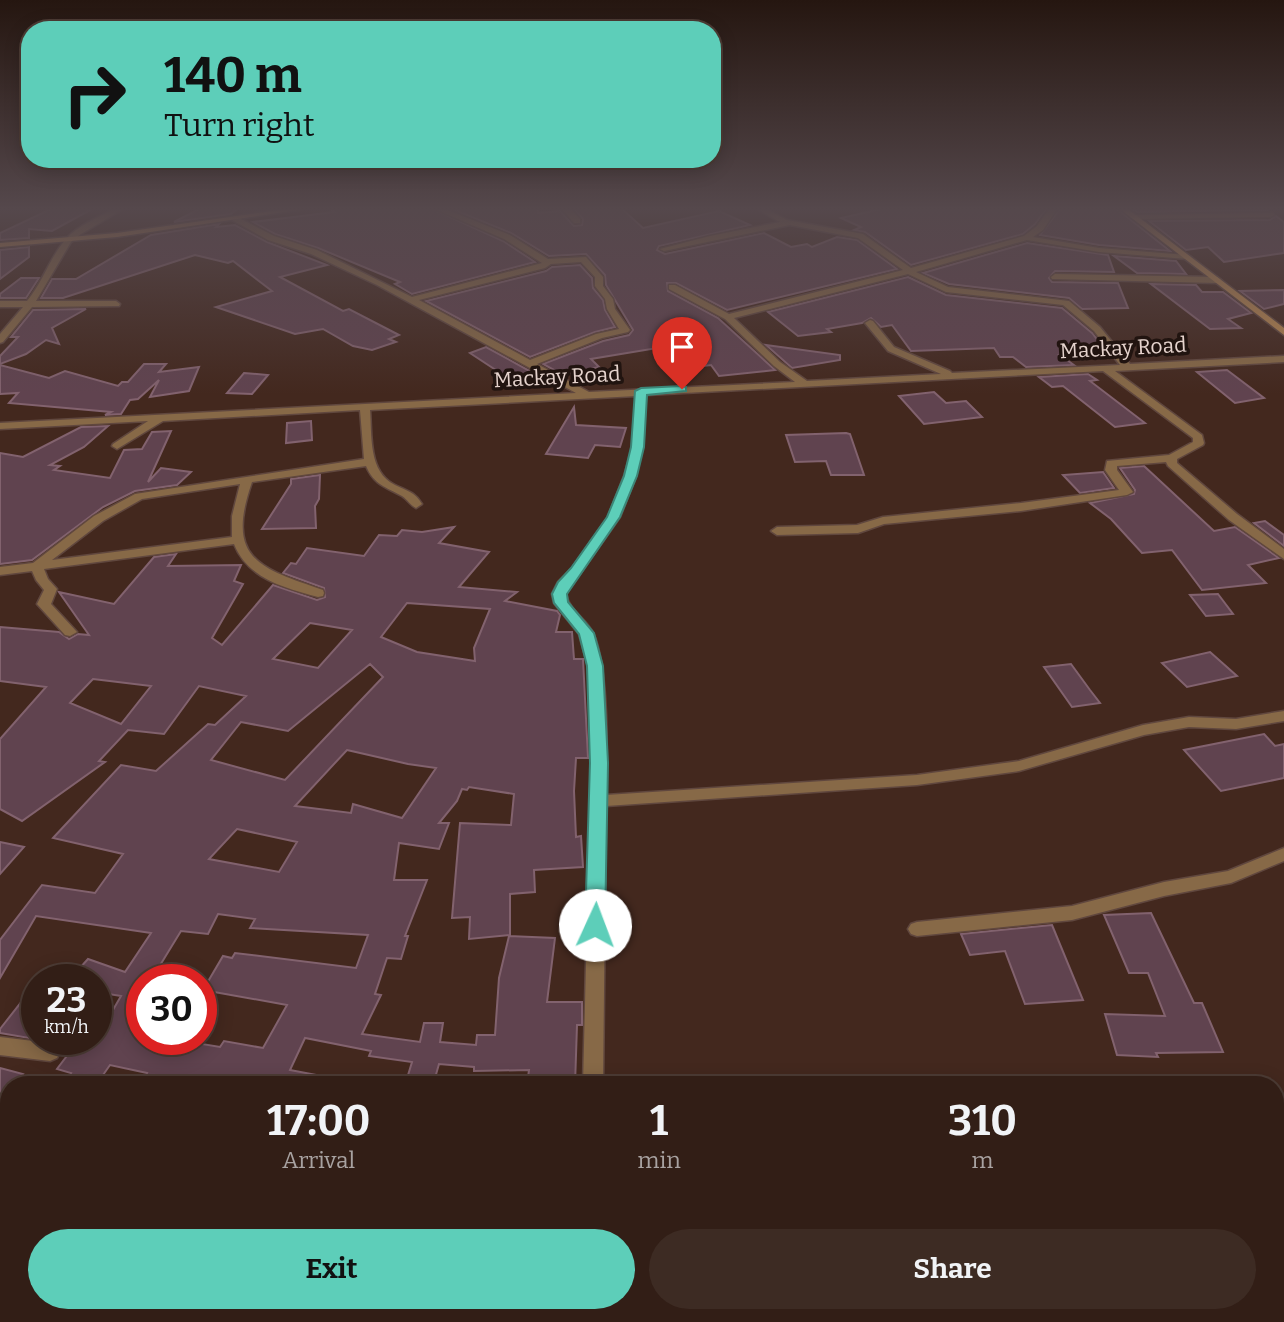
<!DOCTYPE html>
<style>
:root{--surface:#321e16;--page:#3d2b23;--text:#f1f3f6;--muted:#a8a2a1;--line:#4d3c35;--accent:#5dceb9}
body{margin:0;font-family:Bitter,serif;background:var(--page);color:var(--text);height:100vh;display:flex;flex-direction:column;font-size:26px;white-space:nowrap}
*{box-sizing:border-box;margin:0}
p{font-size:23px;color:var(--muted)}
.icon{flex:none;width:38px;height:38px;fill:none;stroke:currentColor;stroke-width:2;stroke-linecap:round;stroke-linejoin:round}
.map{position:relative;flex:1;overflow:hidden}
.details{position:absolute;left:0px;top:1076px;width:1284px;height:247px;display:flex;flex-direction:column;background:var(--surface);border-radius:28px 28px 0 0;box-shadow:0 4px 18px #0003,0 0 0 2px var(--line)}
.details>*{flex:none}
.hud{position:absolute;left:21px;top:21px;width:700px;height:147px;border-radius:28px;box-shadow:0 4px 18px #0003,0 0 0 2px var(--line);background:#5dceb9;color:#111;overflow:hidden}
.speed{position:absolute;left:21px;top:964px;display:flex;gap:14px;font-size:35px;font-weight:700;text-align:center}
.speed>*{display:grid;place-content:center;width:91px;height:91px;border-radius:50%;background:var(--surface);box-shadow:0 4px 18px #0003,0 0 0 2px var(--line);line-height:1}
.speed small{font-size:18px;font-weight:400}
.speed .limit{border:10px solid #d22;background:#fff;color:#111}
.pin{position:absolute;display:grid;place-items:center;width:60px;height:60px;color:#fff;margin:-72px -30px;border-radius:50% 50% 50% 0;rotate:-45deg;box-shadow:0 0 7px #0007}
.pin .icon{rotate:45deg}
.me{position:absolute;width:77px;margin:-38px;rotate:2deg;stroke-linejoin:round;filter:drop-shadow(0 0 5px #0008)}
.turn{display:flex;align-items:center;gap:24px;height:147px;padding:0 28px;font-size:32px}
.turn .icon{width:91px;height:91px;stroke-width:2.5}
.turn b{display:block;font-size:49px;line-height:60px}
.eta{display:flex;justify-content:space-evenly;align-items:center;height:119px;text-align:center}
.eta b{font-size:42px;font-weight:700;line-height:49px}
.primary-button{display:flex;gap:14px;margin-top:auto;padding:14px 28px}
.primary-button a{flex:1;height:80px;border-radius:42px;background:var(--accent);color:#111;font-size:28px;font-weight:700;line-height:80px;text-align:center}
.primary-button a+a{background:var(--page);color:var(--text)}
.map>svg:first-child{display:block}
</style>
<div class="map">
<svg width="1284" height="1322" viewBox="0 0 1284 1322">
<rect width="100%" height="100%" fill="#43281e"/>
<g fill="#60434f" stroke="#82626e" stroke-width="2" fill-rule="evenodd">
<path d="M51,209H92L52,231L29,229V238L0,240V233Z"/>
<path d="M199,209H237L231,214L174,222Z"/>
<path d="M331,209H433L503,241L535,262L412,294L395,284L400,282L318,248L275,234L253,222L334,212Z"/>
<path d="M452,209H538V213L560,211L574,226L582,225L583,219L574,209H622L643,228L719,211L750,225L659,246L657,250L665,254L764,233L791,247L807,244L812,247L837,237L857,240L897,269L727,310L676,283H667L668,291L718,318L775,370L719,376L711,365L695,367L687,358H680L675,352L668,353L663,347L591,359L599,367L563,375L543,364L603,341L629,335L633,330L606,285L605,275L586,254L549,256L511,233Z"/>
<path d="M881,209H1046L1035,224L1023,234L911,265L865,232L854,230L861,227L841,218Z"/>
<path d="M1060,209H1117L1170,251L1099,245L1040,235Z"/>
<path d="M1132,209H1267L1269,210L1137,212Z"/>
<path d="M1276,216L1284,222V253L1224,262L1208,247L1186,250L1149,221L1270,220Z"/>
<path d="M219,224L216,227L235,225L267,242L327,265L280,277L343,311L349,309L399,335L389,339L396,342L372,350L353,346L323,329L295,334L216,307L272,291L233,261L228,263L195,255L63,298H41L52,279H76L151,235Z"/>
<path d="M1027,243L1108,255L1114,272L1055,271L1049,278L1052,282L1118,283L1128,308L1082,309L1069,298L949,284L923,273Z"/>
<path d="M29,247V257L0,279V250Z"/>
<path d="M1114,256L1176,261L1186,274L1137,273Z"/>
<path d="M580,265L592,278L593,288L603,300L605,310L615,327L595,332L530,357L426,301L546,271L552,267Z"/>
<path d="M908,277L946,295L1062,308L1092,333L1110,356L1060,355L1074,365L1026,367L1013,357H1000L994,348L911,351L892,325L881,327L871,318L862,323L827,329L831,332L798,336L768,312Z"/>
<path d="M21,278H39L26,298H0V294Z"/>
<path d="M1151,284L1196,285L1202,292H1223L1251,313L1228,319L1241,328L1210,329Z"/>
<path d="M1284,290V304L1264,309L1240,291Z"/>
<path d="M86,309L52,328L59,344L46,340L26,354L0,364V356L18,337H11L33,310Z"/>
<path d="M766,345L840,355V360L792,368Z"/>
<path d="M486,347L546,380L533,384L532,378L517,384L470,353Z"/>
<path d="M144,364H166L159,372L199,367L189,391L150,397L159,380L138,399L130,400L121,414L105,415L111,412L9,403L18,393L0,394V365L49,378L65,371L118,386L122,382H128Z"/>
<path d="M1227,370L1264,398L1235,403L1197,372Z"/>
<path d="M244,373L268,375L252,394L227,393Z"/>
<path d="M1088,374L1097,380L1090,381L1145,423L1115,427L1063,386L1052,387L1039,377Z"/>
<path d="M934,392L946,403L966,401L982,417L924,424L899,396Z"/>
<path d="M574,407L576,425L626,428L620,447L595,445L588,458L546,454Z"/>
<path d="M311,421L312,440L286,443L287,423Z"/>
<path d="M108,426L84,447L50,465L60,466L54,470L110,478L124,450L142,449L152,432L171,431L148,482L161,468L191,472L177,485L135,491L103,507L32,560L0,564V453L23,457L81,427Z"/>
<path d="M846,433L850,434L864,475H831L826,461L795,462L786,435Z"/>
<path d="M1144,466L1214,531L1235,527L1279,558L1248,565L1266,583L1202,590L1172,550L1142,553L1111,519L1090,503L1134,494L1135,490L1120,468Z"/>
<path d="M1103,472L1114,488L1080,493L1063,475Z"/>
<path d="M320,475L319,499L315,506L316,528L262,529L291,484V479Z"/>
<path d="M1265,521L1284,535V546L1254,523Z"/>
<path d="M454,527L439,543L489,552L459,587L517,592L505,601L557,611L560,615L556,632H572L574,659H583L588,758H576L574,791L576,837L581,836L583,867L534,870L535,892L510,894V935L469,939L470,917L452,918L460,823L511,825L514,794L469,787L467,790L462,789L457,801L439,823H449L439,849L399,843L394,880H427L405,936H408L401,959L387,958L375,994L381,995L362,1034L420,1042L424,1023H443L440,1042L476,1045L477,1035H495L499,978L509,936L555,938L547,1002H582V1025H577L575,1085H527L529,1070L474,1071V1067L439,1064L433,1085H405L412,1062L369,1056L371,1051L305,1038L290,1070L322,1076L321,1085H265L243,1081L241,1085H140L147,1073L110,1065L96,1085H63L71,1073L57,1069L79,1040L94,1043L121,996L96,992V980H69L88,959L125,972L151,933L36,916L0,978V940L42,885L95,893L123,854L53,838L121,765L156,771L208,724L215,725L246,696L199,686L164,734L128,730L99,761L105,762L22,821L0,809V739L46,687L0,681V627L59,632L69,639L78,634L89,635L59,592L114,604L154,557L176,554L168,566L241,565L234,581L243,584L212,638L222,645L273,585L317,600L325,597L324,588L283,573L291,563L296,564L307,548L364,556L379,535L397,536L402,530L422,532ZM407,603L490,609L474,648L475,661L417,652L381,637ZM310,623L352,630L318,668L273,659ZM370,664L383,677L285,780L211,760L241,722L288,731ZM93,679L151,686L121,724L70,703ZM347,750L408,764L436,768L402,818L353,804L351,813L295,806ZM237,829L297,842L279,872L209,859ZM218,914L255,919L250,928L368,935L356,968L235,953L232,958L223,956L203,990L287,1005L263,1048L224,1041L220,1047L178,1040L176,1043L142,1040V980H151L181,931L208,934Z"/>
<path d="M1218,594L1233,614L1206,616L1190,595Z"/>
<path d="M1210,652L1237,676L1187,687L1162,663Z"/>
<path d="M1071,664L1090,690L1100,703L1072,707L1044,667Z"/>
<path d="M1264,734L1275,746L1284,744V778L1221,791L1184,750Z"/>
<path d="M0,842L24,847L0,874Z"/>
<path d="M1151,913L1194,1003H1202L1223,1052L1156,1053L1158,1057L1117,1055L1105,1014L1165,1016L1148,973H1129L1104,915Z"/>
<path d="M1052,925L1083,1000L1025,1004L1005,951L970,955L961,934Z"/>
<path d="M37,982V1028L29,1038L0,1033V1029Z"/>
<path d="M0,1068L23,1074L15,1085H9V1093L0,1105Z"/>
</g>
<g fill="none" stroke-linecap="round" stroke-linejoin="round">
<defs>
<g id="street">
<path d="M114,209H123L81,234L71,242L36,301H116L120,304L119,306L32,307L3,342L0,343V334L23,307H0V301H27C43,282 50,257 66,239C78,225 98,218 114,209Z"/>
<path d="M435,209H445L510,235L548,259L586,257L603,277V286L613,299L615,309L630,330L628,332L602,338L537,364L589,392L795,382L774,366L725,319L669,289V285H675L729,314L903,270L858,238L790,225L664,251L660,249L710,236L780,222L757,209H766L787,220L863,234L911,268L1024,236L1037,226L1049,209H1057L1043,230L1033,237L1099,248L1187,255L1191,257L1187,259L1099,252L1027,240L916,272L948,287L1069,301L1100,327L1130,364L1284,356V362L1115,371L1202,435L1204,443L1203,445L1177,459V463L1237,514L1284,549V559L1229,520L1168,466L1166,462L1117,466V470L1133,492L1127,495L1021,511L884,524L858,533L777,535L771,531L777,527L857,525L883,517L1021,503L1119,490L1105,470L1107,461L1169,455L1193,442V438L1103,371L646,395L643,447L636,476L620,517L566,594C569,611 586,618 593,633C609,668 607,755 606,795L917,775L1019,761L1143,725L1189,717L1236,719L1284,711V721L1236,729L1189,727L1144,735L1019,771L917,785L606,806L603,1085H583L591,763L588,666L579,634L554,603L552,594L558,582L572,568L608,517L624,476L633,447L636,396L370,410C372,435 368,472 395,485C407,491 415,492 422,504L416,508C410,505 408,500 402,496C386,487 374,485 366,466L252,482C225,559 259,568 323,590L324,593L323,596L318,597C285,588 248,579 234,544L44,569L48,579L57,589L51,604L77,632L70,636L65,635L37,604L44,590L36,580L32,571L0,575V567L33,563L94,516L135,494L364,459L360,410L163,421L117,449L112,446L113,444L148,421L0,429V423L576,393L377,285L311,254L268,240L232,220L239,218L274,236L317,250L412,297L542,263L504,239ZM581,262L595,277V286L605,299L607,309L619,329L596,334L530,360L419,300L545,268L551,264ZM908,274L946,292L1063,305L1094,331L1120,365L952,373L950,371L894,347L873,321L870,320L865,323L888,351L941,374L807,381L780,362L734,318ZM240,484L232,516V537L52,560L103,521L142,499Z"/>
<path d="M562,209H570L580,219V223H574Z"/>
<path d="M1273,213L1274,215L1270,217L1134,219L1130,217L1134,215Z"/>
<path d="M1055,274L1217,277L1221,280L1217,283L1052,279L1051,277Z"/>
<path d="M1284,848V861L1231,883L1164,896L1072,920L917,936L911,934L908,929L911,924L917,922L1072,906L1164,882L1228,871Z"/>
<path d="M0,1037L50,1043L57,1046L60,1052L57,1058L50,1061L0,1055Z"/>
<path d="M458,1314H482L481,1322H457Z"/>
</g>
<g id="secondary">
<path d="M285,209H304L117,237L0,247V243L117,233Z"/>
<path d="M1120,209H1128L1284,328V335Z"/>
</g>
</defs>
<use href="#street" stroke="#60473e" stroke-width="3"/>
<use href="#secondary" stroke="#60473e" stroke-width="3"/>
<use href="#street" fill="#876947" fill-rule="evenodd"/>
<use href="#secondary" fill="#b98850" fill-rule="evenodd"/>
</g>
<linearGradient id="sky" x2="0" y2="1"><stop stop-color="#251610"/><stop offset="0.53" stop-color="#55484c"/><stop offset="1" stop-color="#55484c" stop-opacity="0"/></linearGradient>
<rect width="1284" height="394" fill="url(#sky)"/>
<path fill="#5dceb9" stroke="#3c8678" stroke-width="2" d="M682,386L686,387V391L647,395L644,447L637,476L620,517L567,594L568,602L594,633L603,666L608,763L605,925L602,931L595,933L588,931L585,925L590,763L587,666L579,634L554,603L552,594L558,582L571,568L607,517L624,476L631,447L635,391L641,388Z"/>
<g text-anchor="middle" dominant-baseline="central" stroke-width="7" stroke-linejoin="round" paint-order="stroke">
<g font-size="21" fill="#e5d3cd" stroke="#211410">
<text transform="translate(1123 348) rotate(-3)">Mackay Road</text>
<text transform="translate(557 377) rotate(-3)">Mackay Road</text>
</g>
</g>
</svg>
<div class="speed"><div>23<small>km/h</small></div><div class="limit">30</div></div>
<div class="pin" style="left:682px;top:389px;background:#d93025"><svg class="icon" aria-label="arrive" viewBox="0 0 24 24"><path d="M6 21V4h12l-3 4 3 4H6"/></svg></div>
<svg class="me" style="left:595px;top:925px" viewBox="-20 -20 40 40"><circle r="19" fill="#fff"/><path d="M0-13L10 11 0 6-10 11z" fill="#5dceb9"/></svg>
<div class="hud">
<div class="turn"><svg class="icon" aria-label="right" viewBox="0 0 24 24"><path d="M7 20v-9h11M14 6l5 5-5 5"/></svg><div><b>140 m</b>Turn right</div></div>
</div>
<section class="details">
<div class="eta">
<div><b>17:00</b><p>Arrival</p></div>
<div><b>1</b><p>min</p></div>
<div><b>310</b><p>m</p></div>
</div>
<div class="primary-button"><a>Exit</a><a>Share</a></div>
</section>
</div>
